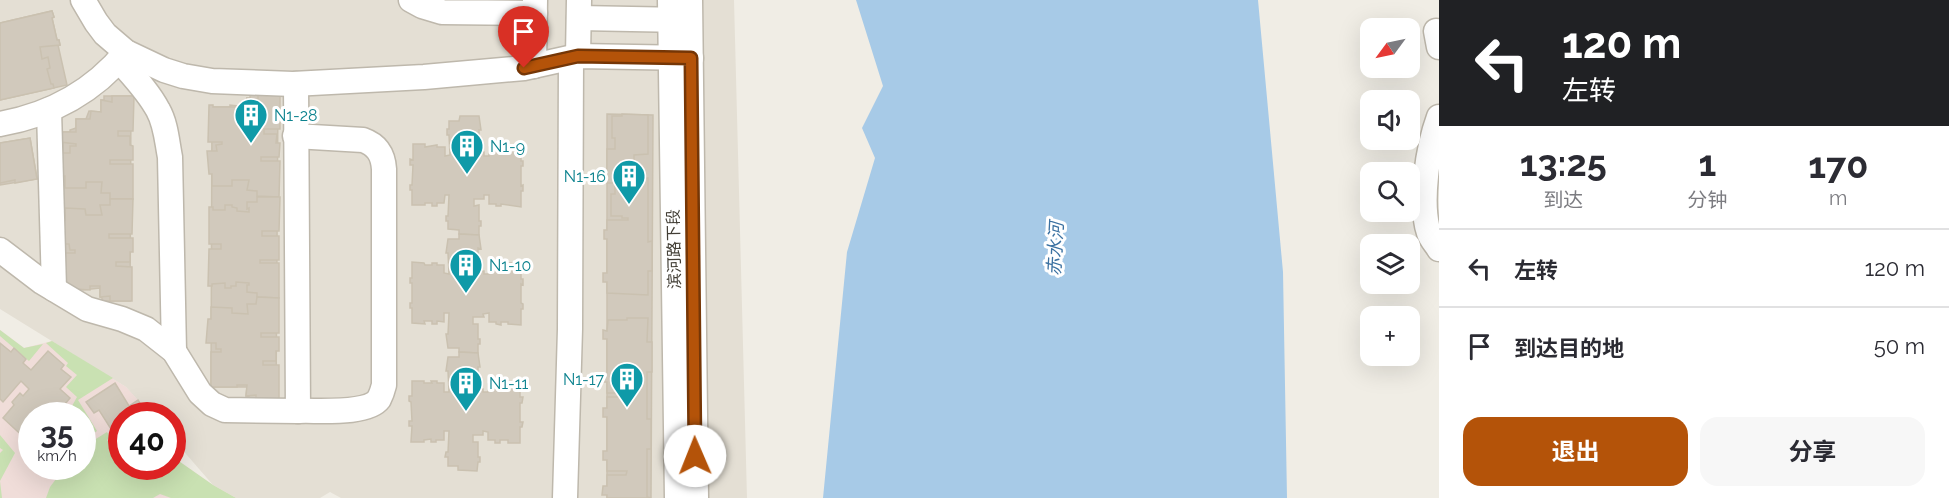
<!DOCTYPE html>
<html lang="zh">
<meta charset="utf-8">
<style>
:root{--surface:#fff;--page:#f7f7f7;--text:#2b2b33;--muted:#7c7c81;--line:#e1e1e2;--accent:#b45309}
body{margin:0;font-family:Raleway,"Noto Sans SC",sans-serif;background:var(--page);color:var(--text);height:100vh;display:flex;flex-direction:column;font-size:22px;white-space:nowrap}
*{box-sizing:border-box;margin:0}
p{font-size:20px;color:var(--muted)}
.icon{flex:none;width:33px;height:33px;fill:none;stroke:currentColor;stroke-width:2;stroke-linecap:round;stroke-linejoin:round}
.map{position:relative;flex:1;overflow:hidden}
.sheet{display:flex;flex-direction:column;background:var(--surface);width:510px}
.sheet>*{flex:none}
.top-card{background:#202124;color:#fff;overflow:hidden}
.needle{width:39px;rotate:237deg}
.buttons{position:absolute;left:1360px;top:18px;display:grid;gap:12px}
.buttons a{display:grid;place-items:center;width:60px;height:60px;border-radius:12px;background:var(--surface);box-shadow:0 6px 24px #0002;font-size:30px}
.speed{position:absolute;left:18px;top:402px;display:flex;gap:12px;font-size:30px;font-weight:700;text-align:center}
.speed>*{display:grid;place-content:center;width:78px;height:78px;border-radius:50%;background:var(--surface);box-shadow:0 6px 24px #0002;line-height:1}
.speed small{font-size:15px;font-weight:400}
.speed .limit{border:9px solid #d22;background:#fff;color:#111}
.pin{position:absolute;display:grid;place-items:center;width:51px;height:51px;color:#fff;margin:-62px -26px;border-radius:50% 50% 50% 0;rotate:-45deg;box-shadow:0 0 6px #0007}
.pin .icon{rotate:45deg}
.me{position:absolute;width:66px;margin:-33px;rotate:359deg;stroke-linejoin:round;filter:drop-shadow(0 0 4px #0008)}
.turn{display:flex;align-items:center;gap:21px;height:126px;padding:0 24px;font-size:27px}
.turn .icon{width:78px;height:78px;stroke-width:2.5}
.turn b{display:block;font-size:42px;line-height:51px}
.eta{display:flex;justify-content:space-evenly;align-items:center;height:102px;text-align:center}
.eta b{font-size:36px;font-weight:700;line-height:42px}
.button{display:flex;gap:12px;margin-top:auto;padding:12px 24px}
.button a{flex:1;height:69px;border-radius:18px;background:var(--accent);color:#fff;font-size:24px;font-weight:700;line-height:69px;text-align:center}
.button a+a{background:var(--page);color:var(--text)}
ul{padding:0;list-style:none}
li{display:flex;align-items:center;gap:18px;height:78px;padding:0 24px;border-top:2px solid var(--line)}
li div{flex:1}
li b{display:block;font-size:22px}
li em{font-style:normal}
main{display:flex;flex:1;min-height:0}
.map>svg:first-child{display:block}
</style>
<main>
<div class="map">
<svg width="1439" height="498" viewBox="0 0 1439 498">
<rect width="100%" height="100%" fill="#f0ede5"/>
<path fill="#e4dfd4" d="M0,0H734L747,498H341L330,492L320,498H236L213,485L173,439L172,416L151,415L126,387L0,309Z"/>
<path fill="#f0ddd9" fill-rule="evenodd" d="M0,330L24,348L52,341L126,387L138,400L148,415L122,416V466H172L173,457L213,485L236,498H0ZM32,416H82V466H32Z"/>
<g fill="#c9e1b2">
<path d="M0,330L24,348L43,344L29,361L0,336Z"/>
<path d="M52,341L113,378L78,400L97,431L83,440L82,416L67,415L77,397L66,387L77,375L66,366L68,363L46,343Z"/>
<path d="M107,432L110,437L107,440L120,460H121L122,466H172L173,457L213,485L236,498H171L160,494L153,498H46L50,487L65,467L82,466L83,447Z"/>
<path d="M0,435L15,453L0,481L2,498H0V453L3,450L0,448Z"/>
</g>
<path fill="#a7cae7" d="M856,0H1258L1283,272L1287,498H823L847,252L875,158L862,128L883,86Z"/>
<g fill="#d1c9bc" stroke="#cac1b0" stroke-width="1.5">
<path d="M52,11L54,17L52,18L57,40H59L60,45H58L67,85L0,100V23Z"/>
<path d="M52,11L54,17L52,18L57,40H59L60,45L40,47L42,59L48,57L50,68L47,69L51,84H53L54,88L0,100V23Z"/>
<path d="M278,92L276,401L249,400V397L246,396L247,387H211L212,105L213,107H230V105L248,107L247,98H250V94Z"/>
<path d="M280,92V129H264V134H277L276,143H280L279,157H261V161H280L279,197L257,196V191L247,190L249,180H232V186H212V174H209L207,151H217L216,145L222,144V142H208L209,105H213V107H238V109H248L247,98L258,100V94Z"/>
<path d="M104,96H131L130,301H102V298L100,297V288L83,290V288H61L63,132H70V130L76,128V119H86L89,111L101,112V100H104Z"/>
<path d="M112,96H134L133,131H118V136H130V145L133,146V160H110V164H133V199H110V193H101L102,182H86V188H65V176H62L60,153H70V146H76V144L60,142V134H62L63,132H76V119H90L91,111L101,112V100L112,102Z"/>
<path d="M607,114L653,115L651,498H607Z"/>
<path d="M622,114L648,115V154L634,155V178H648V242L652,241V271H648V295L607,293V282H603V273H607V239H604V230H607V220H628V218H622V216H611V194H615V183H607V149H615V138H612V116H622Z"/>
<path d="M460,116H479L481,130H479V146H474V152H484V156H489V147H497L496,145L509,147V145H521V161H523V166H521V186L523,185V191H521V207L501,204V206H496V204H489V195H484V199H474V206L479,205V221H481V226H479V235L459,234V230L448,229V221H446V216H448L449,195H445L444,203H437V206H432V203H425V205H412V190H410V185H412L413,165H410V159L413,160V144H425V147L437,145V147H445V156L450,155L449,135H447V129H449V121H459Z"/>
<path d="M30,138L37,179L0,185V143Z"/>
<path d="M30,138L37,179L15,183V180L0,183V143Z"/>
<path d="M257,197H280L279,231H262V236H279V260H260V263H279V298L257,297V293L247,292V285H249V283L236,282V286H231V288H225V283L212,284V286H208L209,249H221V244H209V207H213V210H225V205H232V207L237,208V211L249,212V208L247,209V202H257Z"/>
<path d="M110,199H133L132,234H109V238H133V252H130V262H116V266L132,267V301H110V296L100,297V286H90V290L61,288L62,253H75V250H70L69,244H60L62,220H65V208L85,209L86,215H102L100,205H110Z"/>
<path d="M459,234L479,235L481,249L478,248V263H474L473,271H484V274H489V265L496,266V263L508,266L509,263H521V279H523V285L521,284V303L523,304V309H521V325L508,324V322H501V325L496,324V322H489V313L483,314L484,317H473V324H478V339H480V344H478V353L459,352V348H448L446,334H448L449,313H444V322L437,321V324H432V321H424L425,324L412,323V308H410V303H412V283H410V278H412V262L424,263L425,265H432V263H437V265H444V273L449,274L448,253H446L448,239H459Z"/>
<path d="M257,297L279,298V333H261V337H279V351H276V361H263V365H279V403L256,400V395L246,396L247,385H237V387H211V352H221V349H216V343H206L208,319H211V307L232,308V313L248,314L247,304H256Z"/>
<path d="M627,318H648L647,342H652V372H647V419H651V449H647V497L651,498H607V495H602L603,486H607V475H626L627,471H607V460H603V451H607V417H603V408H607V397H627V393H607V382H603V373H607V339H603V330L607,331L608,320H627Z"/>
<path d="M0,343L11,352L14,348L26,359L23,363L31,370L48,351L64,365L61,369L71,377L60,389L70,398L60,410L63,412L60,416H32L30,443L3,418L14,405L12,402L20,393L23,396L29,389L21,381L3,402L0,399Z"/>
<path d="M459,352L478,353L480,367H478V382H473V389H483V392H488V384H496L495,381L500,382L501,384H508V382H520V397H523L522,403H520V422H523L522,427H520V443H508V440H500V443H495V440H488V432L483,431V435H473V442H478V457H480V462H478L477,471L458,470V466H448V457H445L446,452H448L449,431H444V440H436V442H431V439L424,440V442H411L412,426H409V421H412L411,402L409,401V396H412V381H424V383H432L431,381H437V383H444V392H449L448,371H446L448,357H459Z"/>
<path d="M115,383L129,406L138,400L148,416H122V453L114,442L118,440L99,410L94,413L86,402Z"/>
</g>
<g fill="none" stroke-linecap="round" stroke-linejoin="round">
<defs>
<g id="minor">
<path d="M83,0L96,22L105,34L126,52L164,70L183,76L212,81L293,84L424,77L524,68L578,56L691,58"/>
<path d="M411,0L422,6L442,12L535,13"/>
<path d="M670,0L677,498"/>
<path d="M690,0L696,498"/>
<path d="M579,18L684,20"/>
<path d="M1436,31L1439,47"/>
<path d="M578,56L579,0"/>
<path d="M119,60C133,76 148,91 158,110C166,124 167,142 170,157L174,351"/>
<path d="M534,66L535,0"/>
<path d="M49,110L54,289"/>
<path d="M1439,117C1428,147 1419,203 1429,233C1431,239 1436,244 1439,249"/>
<path d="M0,124C50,115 93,92 126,52"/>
<path d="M295,136L363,140C377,145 383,154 384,169V385C383,389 381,395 379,399C367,415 317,410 298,411"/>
<path d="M0,250L42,282L87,309L122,319L146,329L174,351L200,393L212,404L225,410L298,411L296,84"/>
<path d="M565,498L570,329L571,58"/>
</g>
</defs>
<use href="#minor" stroke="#beb8ac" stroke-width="27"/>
<use href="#minor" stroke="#fff" stroke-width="24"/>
</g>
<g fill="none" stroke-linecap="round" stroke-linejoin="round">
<defs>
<path id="route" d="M524,68L578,56L691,58L695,456"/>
</defs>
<use href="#route" stroke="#753606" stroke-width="15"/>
<use href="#route" stroke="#b45309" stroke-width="10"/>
</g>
<defs>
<symbol id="building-pin" viewBox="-11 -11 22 30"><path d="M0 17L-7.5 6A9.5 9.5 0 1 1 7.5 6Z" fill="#0f9aa8" stroke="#fff"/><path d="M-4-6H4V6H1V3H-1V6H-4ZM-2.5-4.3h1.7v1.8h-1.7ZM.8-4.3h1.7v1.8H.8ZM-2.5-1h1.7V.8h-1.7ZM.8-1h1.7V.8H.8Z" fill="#fff"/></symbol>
</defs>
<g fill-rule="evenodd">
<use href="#building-pin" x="232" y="96" width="38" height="52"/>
<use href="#building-pin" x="448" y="127" width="38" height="52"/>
<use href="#building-pin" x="610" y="157" width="38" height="52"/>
<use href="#building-pin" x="447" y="246" width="38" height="52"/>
<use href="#building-pin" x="608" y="360" width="38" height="52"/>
<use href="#building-pin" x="447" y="364" width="38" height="52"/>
</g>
<g text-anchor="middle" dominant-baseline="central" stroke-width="6" stroke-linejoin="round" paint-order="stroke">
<g font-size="16" fill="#0d838f" stroke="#fff" text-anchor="start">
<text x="274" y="115">N1-28</text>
<text x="490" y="146">N1-9</text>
<text x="606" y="176" text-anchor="end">N1-16</text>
<text x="489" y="265">N1-10</text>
<text x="604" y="379" text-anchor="end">N1-17</text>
<text x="489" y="383">N1-11</text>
</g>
<g font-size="16" fill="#423e35" stroke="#fff">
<text transform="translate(674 249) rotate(-91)">滨河路下段</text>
</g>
<g font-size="18" font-style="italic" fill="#3b71a1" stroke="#fff">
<text transform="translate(1055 249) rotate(-87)">赤水河</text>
</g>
</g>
</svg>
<div class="buttons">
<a><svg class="needle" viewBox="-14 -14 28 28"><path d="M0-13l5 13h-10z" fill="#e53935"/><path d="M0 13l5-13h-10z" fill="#7c7c81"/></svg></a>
<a><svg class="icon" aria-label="sound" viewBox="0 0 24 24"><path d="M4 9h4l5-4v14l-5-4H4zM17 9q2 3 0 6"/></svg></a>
<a><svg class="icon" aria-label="search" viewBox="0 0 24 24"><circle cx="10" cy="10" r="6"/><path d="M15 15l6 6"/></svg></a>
<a><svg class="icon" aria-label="layers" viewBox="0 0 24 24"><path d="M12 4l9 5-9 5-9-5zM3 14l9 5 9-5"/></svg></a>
<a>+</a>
</div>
<div class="speed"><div>35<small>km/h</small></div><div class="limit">40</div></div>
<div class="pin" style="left:524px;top:68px;background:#d93025"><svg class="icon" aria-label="arrive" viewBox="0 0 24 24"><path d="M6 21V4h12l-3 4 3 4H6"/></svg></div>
<svg class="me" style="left:695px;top:456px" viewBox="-20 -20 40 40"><circle r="19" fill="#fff"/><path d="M0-13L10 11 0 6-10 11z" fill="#b45309"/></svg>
</div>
<section class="sheet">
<div class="top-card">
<div class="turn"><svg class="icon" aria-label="left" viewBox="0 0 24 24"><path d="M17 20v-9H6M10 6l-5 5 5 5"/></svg><div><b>120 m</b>左转</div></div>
</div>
<div class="eta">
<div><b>13:25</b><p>到达</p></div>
<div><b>1</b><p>分钟</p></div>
<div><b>170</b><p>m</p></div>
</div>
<ul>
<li><svg class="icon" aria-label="left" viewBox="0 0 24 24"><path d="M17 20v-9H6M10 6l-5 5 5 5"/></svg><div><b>左转</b></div><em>120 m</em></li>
<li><svg class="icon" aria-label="arrive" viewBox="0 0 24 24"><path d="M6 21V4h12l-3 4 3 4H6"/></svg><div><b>到达目的地</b></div><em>50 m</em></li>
</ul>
<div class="button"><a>退出</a><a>分享</a></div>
</section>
</main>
